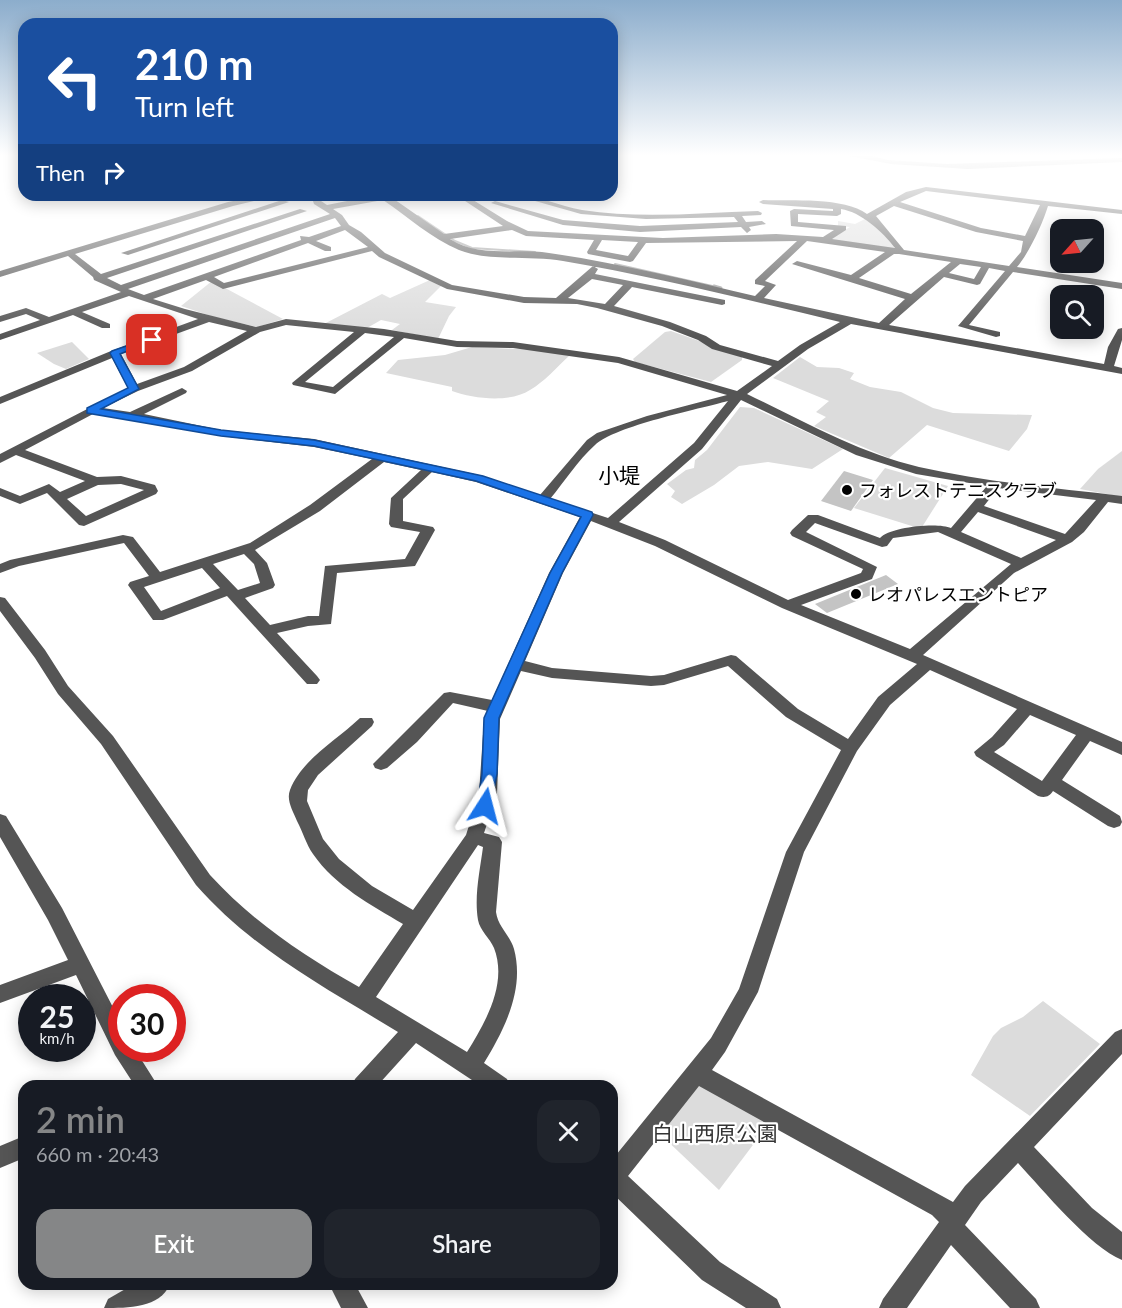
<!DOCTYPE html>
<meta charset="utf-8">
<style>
:root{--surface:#171b24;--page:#20242c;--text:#f1f3f6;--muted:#9ea1a6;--accent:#858687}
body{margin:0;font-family:Lato,"Noto Sans JP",sans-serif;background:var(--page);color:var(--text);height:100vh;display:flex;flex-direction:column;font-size:22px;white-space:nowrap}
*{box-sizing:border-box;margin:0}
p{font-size:20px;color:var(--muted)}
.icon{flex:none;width:33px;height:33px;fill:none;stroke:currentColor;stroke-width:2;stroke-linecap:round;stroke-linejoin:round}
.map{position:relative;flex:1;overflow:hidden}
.drawer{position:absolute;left:18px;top:1080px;width:600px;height:210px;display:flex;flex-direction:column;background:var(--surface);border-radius:18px;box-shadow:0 3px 15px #0003}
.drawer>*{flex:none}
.hud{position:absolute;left:18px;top:18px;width:600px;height:183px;border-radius:18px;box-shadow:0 3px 15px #0003;background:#1a4fa0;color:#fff;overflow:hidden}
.needle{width:39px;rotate:243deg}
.buttons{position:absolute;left:1050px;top:219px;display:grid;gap:12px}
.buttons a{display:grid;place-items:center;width:54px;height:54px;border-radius:12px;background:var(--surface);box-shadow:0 3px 15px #0003;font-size:30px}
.speed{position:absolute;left:18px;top:984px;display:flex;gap:12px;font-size:30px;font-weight:700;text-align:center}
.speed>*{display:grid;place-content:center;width:78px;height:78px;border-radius:50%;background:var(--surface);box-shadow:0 3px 15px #0003;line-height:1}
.speed small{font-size:15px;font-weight:400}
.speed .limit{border:9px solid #d22;background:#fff;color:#111}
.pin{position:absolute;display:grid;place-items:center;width:51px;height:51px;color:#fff;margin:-26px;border-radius:12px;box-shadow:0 3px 9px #0006}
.me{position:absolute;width:66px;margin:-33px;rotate:9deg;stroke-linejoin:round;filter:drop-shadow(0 0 4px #0008)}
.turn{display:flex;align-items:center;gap:21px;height:126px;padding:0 18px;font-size:27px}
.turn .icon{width:78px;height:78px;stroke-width:2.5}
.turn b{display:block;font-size:42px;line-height:51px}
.then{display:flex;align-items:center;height:57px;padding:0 18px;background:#0003;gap:12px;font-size:22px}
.round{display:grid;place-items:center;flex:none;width:63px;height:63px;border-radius:18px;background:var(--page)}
.overview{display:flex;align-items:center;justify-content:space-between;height:102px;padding:0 18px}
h1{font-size:36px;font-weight:600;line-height:45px;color:var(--accent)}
.button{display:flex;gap:12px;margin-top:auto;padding:12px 18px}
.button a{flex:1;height:69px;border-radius:18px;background:var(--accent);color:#fff;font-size:24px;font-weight:600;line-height:69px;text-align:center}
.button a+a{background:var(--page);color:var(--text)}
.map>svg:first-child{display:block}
</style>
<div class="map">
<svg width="1122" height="1308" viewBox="0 0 1122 1308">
<rect width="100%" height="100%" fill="#fff"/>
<g fill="#dcdcdc">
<path d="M865,219L889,237L894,245V249L830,239L850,227L838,226V221L855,224Z"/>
<path d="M430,280L442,285L425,302L456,307L449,316L438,339L392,330L400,324L381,320L367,328L322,325L382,294L390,298Z"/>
<path d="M212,281L283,319L257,327L214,317L181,306Z"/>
<path d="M671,331L742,356V360L711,382L635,362L633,359L665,332Z"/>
<path d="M72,342L89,359L66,369L54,364L37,353Z"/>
<path d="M472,347L540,350L569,356C557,367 544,382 530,390C510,403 474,399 452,391V387L386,373L398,360L445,355Z"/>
<path d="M800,357L817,367L839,368L854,373L850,379L870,387L901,392L933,408L953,413L1032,415L1027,429L1009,451L927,425L889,458L814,426L826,417L816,412L829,401L773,378Z"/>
<path d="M740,407L754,408L843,449L812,469L768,462L739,466L714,485L682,504L671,497L675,491L667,484L686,470L694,468L695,460L707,450Z"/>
<path d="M1122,451V497L1080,489L1098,469Z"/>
<path d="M885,468L948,486L922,527H915L854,508Z"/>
<path d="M1043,1001L1100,1044L1030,1116L971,1075L993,1036L1001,1028L1023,1017Z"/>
<path d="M703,1080L771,1121L719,1190L660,1134Z"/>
</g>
<path fill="#a3a3a3" d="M839,154H862L888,160L947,164L1122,158V162L968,169L891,164Z"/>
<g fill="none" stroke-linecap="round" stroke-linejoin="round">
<g stroke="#a3a3a3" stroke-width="2">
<path d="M418,216L455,241L472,248L535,252"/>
<path d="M615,264L721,288"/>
</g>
<path stroke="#a3a3a3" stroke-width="3" d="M714,286L721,288"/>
</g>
<g fill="#c4c4c4">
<path d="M844,471L873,480L851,511L821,501Z"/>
<path d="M886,575L898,584L827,613L815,604Z"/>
</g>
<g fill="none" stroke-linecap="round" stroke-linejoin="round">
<g fill="#555" fill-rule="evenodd">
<path d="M926,187L1122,210V214L1048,206C1043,223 1029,253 1017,267L1122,283V289L1013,272L969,325L1000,332V336L996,337L958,326L1005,271L989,268L980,284L977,285L944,277L889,325L1104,364L1108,347L1118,329L1122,328V340L1114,366L1122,368V374L851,324L808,349L747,394C803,421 859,453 919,467C985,482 1055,488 1122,496V504L1108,502L1084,532L1072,542L1014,573L923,655L1122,742V755L1090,741L1062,780L1120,816L1122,822L1120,826L1114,828L1108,826L1053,791C1049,797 1045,798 1038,796L976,756L974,752L992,737L1017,709L930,670L890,705L857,751L804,852L758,992L725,1052L712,1070L953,1202L965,1186L1115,1032L1122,1029V1054L1034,1147L1092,1208L1122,1232V1260C1090,1247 1043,1190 1018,1163L981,1202L965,1225L1036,1299L1040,1308H1010L951,1245L907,1308H879L883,1299L939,1222L932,1215L699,1086L628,1176L720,1262L777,1299L781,1308H746L702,1280L612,1193V1160L711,1038L739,989L786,852L841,750L786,717L728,666L664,685L651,686L552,678L521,671L500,719L497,794L484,833L499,837L502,842L496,912C498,927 510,935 514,949C525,990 504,1030 484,1063L507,1079L510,1086H481L416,1043L377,1086H352L355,1079L398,1032C326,988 253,950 196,885L101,744L58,694L35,658L0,611V597L5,598L45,650L68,686L113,736L210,875C253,922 304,956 359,987L403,924C371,905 335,886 313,854C306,844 303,832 297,821C293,811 286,800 290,790C302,759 337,740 360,718H372L374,722L372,726L318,775L308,790L307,801L323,839L339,859L372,886L413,910L466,835L479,794L484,719L488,711L453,703L417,742L387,768L381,770L375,768L373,764L444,693L450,692L492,700L549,573L580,517L476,482L432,472L403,499V521L433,527L435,530L415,566L337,573L331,624L308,626L277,633L317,676L320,680L317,684H307L227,596L163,620H153L128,585L130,582L149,576L124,543L19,566L0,573V564L10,560L123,535L133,537L160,572L250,543L310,505L372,459L314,447L221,436L153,422L93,414L25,450L97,477L121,476L155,485L158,491L156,494L84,526L79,525L47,493L20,504L0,496V488L20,496L49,484L60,492L85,481L16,455L0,463V454L128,388L112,358L0,404V397L111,351L198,319L129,296L82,312L110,324V328H102L73,315L0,340V334L40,320L26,314L0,322V316L26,308L49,317L121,292L94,280L93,277L68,256L0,277V271L228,202L263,195H278L233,206L75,254L101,274L300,209L307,211L107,278L121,285L330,214L314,204L311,195H319L321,201L327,205L377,195H388L444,234L503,226L456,195H465L507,221L528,231L663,238L776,234L823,237L834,230L791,226L790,211L794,209L833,211V209L763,204L759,202L763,200C792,201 844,197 867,214L906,192ZM926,191L1040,205L1025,236L981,228L900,202ZM383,200C407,216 432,239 459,250C489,262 531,255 563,261C657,277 748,300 840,322L800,345L778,361L720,345L706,336L670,322L614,306L632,287L722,305L725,304V300L595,274L598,269L593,266L556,298L524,297L452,285L385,253L361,232L349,225L342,215L333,209ZM894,206L976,232L1023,241L1021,252L1009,266L904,250L876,216ZM841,209C861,212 883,232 895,248L832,239L846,230V226L798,222V214L837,216L841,214ZM335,218L341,226L309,237L300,236L301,240L144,295L128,289ZM345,230L368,247L224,283L214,277L308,243L325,251H331V247L316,241ZM512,230L526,236L594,240L587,252L588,254L630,262L633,261L646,243L797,241L755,280V284L765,286L755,296C687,280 619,263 549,253C517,248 478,258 450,239ZM602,240L638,242L628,256L596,250ZM807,241L885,252L851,275L797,261L792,264L905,299L879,323L764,298L776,285L765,281ZM372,251L379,257L447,289L524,303L577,304L597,308L662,326L698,340L712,349L772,366L737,391L619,357L513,342L457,341L384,329L286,319L256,327L185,309L153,299L206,280L223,289ZM894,254H899L951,262L911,294L859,278ZM960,264L981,267L974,279L949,273ZM592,279L623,285L605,304L568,298ZM209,322L247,331L184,367L137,384L121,354ZM286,325L354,332L292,383L293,385L335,394L404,338L457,347L513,348L618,363L727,395L647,416L597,433L587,440L540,495L479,475L314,439L221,430L144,414L186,393L187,391L182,388L130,412L103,408L138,391L192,371L260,332ZM365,333L394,337L333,387L305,382ZM741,400L856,455L916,474L987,486L951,528C938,522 889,527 880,538L818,515H808L792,530L790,533L792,536L863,569L861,573L788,600L665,540L619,522L702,449ZM728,401L694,443L608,518L550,499C565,481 578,460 595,445C615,426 699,409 728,401ZM384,462L421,470L391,498L389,524L391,527L420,532L405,559L325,566L319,616H308L270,625L245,598L273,588L275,585L267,563L255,550L320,511ZM121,484L144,490L86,516L67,499L98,485ZM998,488L1096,500L1065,534L984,506ZM978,512L1056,540L1021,558L961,532ZM591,521L655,546L782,608L917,664L878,697L848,739L798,709L736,656L731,655L664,675L651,676L552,668L525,661L563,573ZM815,523L882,547L887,546L893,538L938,532L1011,564L910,649L801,605L872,579L877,567L806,532ZM244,554L254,564L260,583L238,590L213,564ZM202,568L220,588L161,611L144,587ZM1030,715L1076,735L1042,781L994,752L1004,745ZM478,845L483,847C480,870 474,896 478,920C480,931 490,938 494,948C508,984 485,1023 467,1052L376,997Z"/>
<path d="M514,195C538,195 559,206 582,210C639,219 700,213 758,211L762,213L761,215L742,216L746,222L762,221L766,224L749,227L751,230L747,233L741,227L640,232L563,225L491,203L495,201L563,220L640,226L738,222L734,217L646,219L581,214Z"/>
<path d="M282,200L289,202L128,255L121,253Z"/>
<path d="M0,814L6,816L62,908L122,1025V1048H134L158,1086H135L115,1055L76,975L0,1003V985L68,960L48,920L0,837Z"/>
<path d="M24,1136V1158L0,1168V1146Z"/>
<path d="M134,1284H170C160,1308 128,1308 104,1308L108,1299Z"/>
<path d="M329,1284H355L368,1308H341Z"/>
</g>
</g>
<linearGradient id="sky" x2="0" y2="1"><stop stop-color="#8cadcc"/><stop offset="0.46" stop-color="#fff"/><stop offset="1" stop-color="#fff" stop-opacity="0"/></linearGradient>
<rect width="1122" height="337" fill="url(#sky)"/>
<path fill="#1a73e8" stroke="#114b97" stroke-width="1.5" d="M149,338L156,340L120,354L139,389L101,409L221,430L314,440L483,476L592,512L593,515L562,573L499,718L497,774L490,810H479L477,806L482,774L484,718L550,573L581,517L476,481L314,446L221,436L87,413V408L128,388L110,353L112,351Z"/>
<g fill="#000" stroke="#fff" stroke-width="2">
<circle cx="847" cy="490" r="6"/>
<circle cx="856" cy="594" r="6"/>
</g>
<g text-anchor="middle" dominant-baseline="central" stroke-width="4.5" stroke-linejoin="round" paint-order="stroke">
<g font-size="18" fill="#000" stroke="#fff" text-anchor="start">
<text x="859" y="490">フォレストテニスクラブ</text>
<text x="868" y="594">レオパレスエントピア</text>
</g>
<g font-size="21" fill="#000" stroke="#fff">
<text x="619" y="474">小堤</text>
</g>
<g font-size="21" fill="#333" stroke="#fff">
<text x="715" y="1132">白山西原公園</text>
</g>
</g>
</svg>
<div class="buttons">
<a><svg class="needle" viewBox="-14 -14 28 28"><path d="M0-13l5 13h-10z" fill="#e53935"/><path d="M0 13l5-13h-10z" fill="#9ea1a6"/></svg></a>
<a><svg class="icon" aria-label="search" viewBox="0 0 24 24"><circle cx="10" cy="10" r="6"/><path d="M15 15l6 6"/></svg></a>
</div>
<div class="speed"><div>25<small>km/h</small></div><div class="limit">30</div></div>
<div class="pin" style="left:152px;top:340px;background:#d93025"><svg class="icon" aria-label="arrive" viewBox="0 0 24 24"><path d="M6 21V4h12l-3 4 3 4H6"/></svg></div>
<svg class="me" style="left:485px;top:806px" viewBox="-20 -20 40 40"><path d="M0-17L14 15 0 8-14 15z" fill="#1a73e8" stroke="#fff" stroke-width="4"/></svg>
<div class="hud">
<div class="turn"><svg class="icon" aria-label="left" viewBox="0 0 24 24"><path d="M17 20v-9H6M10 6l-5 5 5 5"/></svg><div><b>210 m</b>Turn left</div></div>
<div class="then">Then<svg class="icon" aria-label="right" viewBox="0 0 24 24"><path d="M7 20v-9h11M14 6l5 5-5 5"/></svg></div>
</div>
<section class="drawer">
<div class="overview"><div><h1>2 min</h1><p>660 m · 20:43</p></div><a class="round"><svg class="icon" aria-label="close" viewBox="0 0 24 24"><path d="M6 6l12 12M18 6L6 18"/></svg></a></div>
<div class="button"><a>Exit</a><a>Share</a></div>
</section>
</div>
